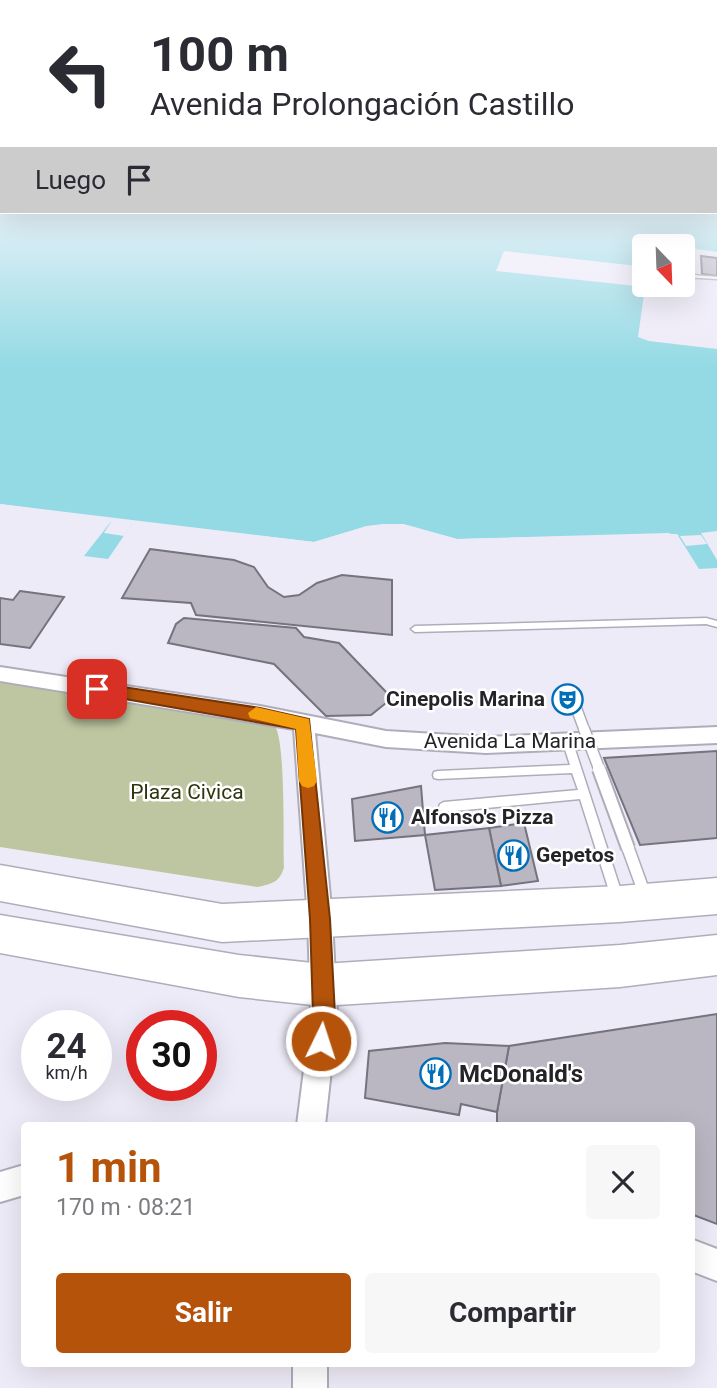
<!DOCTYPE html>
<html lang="es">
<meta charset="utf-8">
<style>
:root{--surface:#fff;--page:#f7f7f7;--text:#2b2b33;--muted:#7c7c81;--accent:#b45309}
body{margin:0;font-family:Roboto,sans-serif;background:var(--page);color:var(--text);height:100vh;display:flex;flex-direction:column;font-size:26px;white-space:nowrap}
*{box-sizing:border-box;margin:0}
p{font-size:23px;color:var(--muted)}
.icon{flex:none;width:38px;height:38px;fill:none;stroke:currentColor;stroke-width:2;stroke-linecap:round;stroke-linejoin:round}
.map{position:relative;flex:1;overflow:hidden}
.sheet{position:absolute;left:21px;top:1122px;width:674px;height:245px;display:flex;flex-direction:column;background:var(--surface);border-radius:7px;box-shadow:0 7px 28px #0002}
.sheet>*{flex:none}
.hud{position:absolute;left:0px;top:0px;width:718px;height:214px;box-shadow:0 7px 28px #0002;background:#fff;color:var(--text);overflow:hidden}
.needle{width:46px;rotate:157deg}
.buttons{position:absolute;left:632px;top:234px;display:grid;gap:14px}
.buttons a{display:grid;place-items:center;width:63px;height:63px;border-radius:7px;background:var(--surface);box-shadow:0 7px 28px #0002;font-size:35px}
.speed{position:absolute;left:21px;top:1010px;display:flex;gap:14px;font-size:35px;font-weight:700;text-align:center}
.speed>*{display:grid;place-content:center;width:91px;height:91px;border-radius:50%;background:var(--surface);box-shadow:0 7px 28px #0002;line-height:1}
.speed small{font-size:18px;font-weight:400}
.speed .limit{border:10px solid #d22;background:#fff;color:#111}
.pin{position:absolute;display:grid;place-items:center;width:60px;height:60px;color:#fff;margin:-30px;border-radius:14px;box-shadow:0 4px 10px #0006}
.me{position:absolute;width:77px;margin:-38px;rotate:4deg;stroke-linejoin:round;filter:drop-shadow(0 0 5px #0008)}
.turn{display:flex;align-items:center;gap:24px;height:147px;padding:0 35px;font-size:32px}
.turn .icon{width:91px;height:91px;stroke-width:2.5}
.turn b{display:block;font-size:49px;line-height:60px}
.then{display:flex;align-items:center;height:66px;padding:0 35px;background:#0003;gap:14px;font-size:26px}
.round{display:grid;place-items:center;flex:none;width:74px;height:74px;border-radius:7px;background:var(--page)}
.headline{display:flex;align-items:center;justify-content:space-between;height:119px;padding:0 35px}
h1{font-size:42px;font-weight:700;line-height:52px;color:var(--accent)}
.action{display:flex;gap:14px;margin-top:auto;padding:14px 35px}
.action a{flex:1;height:80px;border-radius:7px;background:var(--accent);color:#fff;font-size:28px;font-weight:700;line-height:80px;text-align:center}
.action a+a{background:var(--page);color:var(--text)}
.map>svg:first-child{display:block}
</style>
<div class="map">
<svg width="717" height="1388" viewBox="0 0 717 1388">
<rect width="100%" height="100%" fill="#eeebf8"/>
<path fill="#bec6a1" d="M0,681L259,718C263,720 271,722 274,725C286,736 283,844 284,867C280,882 272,884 257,887L0,847Z"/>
<path fill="#93dae4" d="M0,174L2,212H716L717,208V252L682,247H644L638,266L504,251L496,271L645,287L638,337L649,341L717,349V531L701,533L717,560V568L699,569L677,534L457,539L403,524H383L367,526L314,542L134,521L108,559L84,556L113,519L0,504Z"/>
<path fill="#eeebf8" d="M0,504L314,542L367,526L403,524L457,539L668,533L680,536L701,535L707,544L686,546L680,536L456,541L413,529L387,527L362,530L323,544L132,524L124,536L104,533L111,522L0,508Z"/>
<g fill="#bab7c3" stroke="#75737e" stroke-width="2">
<path d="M701,256L717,258V276L702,274Z"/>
<path d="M150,549L234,560L254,567L268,587L284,597L299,595L317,583L342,575L392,580V635L196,615L191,603L122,598Z"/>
<path d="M20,591L64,597L30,648L0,644V598L13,600Z"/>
<path d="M184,618L296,628L304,637L339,643L389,695L386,703L371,715L326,716L274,664L168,643L176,624Z"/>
<path d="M717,751V838L640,845L604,758Z"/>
<path d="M421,786L425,835L355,841L352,799Z"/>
<path d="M524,823L538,881L501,886L489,828Z"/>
<path d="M489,828L501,886L435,890L425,835Z"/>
<path d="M717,1014V1224L691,1214V1125H497V1112L509,1046Z"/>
<path d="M445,1043L509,1046L497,1112L461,1104L459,1115L365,1098L369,1051Z"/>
</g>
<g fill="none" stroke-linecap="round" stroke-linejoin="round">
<defs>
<g id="service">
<rect x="716" y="201" width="1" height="2"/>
<path d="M682,274L717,277V279L682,277Z"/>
<path d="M706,618L717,621V627L706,624L415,632L411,629L415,626Z"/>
<path d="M574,698L577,699L579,702L589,729L588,732H580L579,729L569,702L571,699Z"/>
<path d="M568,739L572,740L573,743L623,897L621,901L617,903L613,901L611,897L580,799L444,812L440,810L439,807L440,804L444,802L578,790L572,773L438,779L434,778L433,775L434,772L438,771L570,765L563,743L564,740Z"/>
<path d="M628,843L632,844L634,848L651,895L649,899L645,901L641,899L639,895L622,848L624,844Z"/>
</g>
<g id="minor">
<path d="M0,667L260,706L386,731L486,737L717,727V743L486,753L386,747L315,733L332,919L337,1015L325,1125H297L311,1015L308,919L294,729L0,681Z"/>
<path d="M24,1165V1195L0,1202V1172Z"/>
<path d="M691,1239L717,1249V1281L691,1271Z"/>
<rect x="293" y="1363" width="34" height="25"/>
</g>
<g id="trunk">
<path d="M0,865L222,904L620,886L717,878V914L620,922L222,942L0,901Z"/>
<path d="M0,915L239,955L322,964L620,945L717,935V975L620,987L322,1006L239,997L0,953Z"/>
</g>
</defs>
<use href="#service" stroke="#b0adba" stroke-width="3"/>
<use href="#minor" stroke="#b0adba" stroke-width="4"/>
<use href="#trunk" stroke="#b0adba" stroke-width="3"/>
<use href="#service" fill="#fff" fill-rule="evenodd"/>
<use href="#minor" fill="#fff" fill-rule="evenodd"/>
<use href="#trunk" fill="#fff" fill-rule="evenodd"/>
<defs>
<path id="service-bridge-far1" d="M584,729L600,771"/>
<path id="service-bridge" d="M599,769L628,848"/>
</defs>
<use href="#service-bridge-far1" stroke="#b0adba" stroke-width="13" stroke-linecap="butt"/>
<use href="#service-bridge" stroke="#b0adba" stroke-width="16" stroke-linecap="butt"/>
<use href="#service-bridge-far1" stroke="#fff" stroke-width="10"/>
<use href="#service-bridge" stroke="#fff" stroke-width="12"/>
</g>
<linearGradient id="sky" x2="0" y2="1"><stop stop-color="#86c3e6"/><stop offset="0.47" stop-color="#f7f6fc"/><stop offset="1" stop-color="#f7f6fc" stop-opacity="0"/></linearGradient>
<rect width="717" height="368" fill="url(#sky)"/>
<path fill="#b45309" stroke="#753606" stroke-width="2" d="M97,683L260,708L309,719L330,919L335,1015L329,1048L321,1052L313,1048L310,1041L313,1015L310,919L296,729L91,693L89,689L91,684Z"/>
<path fill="#f59e0b" d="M256,707L309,719L317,781L314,786L308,788L302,786L299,781L296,729L250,718L248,713Z"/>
<defs>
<symbol id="theatre-ring" viewBox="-11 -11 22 22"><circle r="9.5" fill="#fff" stroke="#006eb9" stroke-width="1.5"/><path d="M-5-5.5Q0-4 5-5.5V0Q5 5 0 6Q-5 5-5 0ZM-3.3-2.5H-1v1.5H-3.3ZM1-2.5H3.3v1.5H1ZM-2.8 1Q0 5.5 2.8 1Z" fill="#006eb9"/></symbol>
<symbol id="restaurant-ring" viewBox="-11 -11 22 22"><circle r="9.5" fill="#fff" stroke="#006eb9" stroke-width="1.5"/><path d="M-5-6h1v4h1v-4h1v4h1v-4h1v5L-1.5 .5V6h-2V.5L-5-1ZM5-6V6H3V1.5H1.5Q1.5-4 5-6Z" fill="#006eb9"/></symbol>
</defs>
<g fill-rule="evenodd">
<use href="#theatre-ring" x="550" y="682" width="35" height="35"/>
<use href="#restaurant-ring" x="370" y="800" width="35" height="35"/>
<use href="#restaurant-ring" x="496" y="838" width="35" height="35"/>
<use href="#restaurant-ring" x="418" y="1056" width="35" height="35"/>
</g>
<g text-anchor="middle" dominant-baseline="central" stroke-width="5" stroke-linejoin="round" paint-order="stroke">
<g font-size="21" font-weight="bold" fill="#242328" stroke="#fff" text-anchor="start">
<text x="545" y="699" text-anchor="end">Cinepolis Marina</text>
<text x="411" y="817">Alfonso's Pizza</text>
<text x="536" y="855">Gepetos</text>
</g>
<g font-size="21" fill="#242328" stroke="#fff">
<text x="510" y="741">Avenida La Marina</text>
</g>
<g font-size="21" fill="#2f360d" stroke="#fff">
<text x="187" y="792">Plaza Civica</text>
</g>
<g font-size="24" font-weight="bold" fill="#242328" stroke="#fff" text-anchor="start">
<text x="459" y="1074">McDonald's</text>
</g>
</g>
</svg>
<div class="buttons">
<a><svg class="needle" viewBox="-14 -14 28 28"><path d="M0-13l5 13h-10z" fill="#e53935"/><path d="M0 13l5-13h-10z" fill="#7c7c81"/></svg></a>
</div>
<div class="speed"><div>24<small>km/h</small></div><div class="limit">30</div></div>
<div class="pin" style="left:97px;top:689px;background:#d93025"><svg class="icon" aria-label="arrive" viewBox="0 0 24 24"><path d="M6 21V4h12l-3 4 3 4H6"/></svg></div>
<svg class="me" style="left:321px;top:1041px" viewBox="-20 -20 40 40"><circle r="17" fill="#b45309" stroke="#fff" stroke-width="3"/><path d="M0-11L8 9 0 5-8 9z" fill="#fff"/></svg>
<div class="hud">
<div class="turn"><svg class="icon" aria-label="left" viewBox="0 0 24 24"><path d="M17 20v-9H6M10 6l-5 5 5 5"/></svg><div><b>100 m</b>Avenida Prolongación Castillo</div></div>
<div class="then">Luego<svg class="icon" aria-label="arrive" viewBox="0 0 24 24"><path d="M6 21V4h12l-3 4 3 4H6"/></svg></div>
</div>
<section class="sheet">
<div class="headline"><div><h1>1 min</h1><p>170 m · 08:21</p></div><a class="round"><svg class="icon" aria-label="close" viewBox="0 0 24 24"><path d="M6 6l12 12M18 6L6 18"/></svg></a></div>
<div class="action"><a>Salir</a><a>Compartir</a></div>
</section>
</div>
